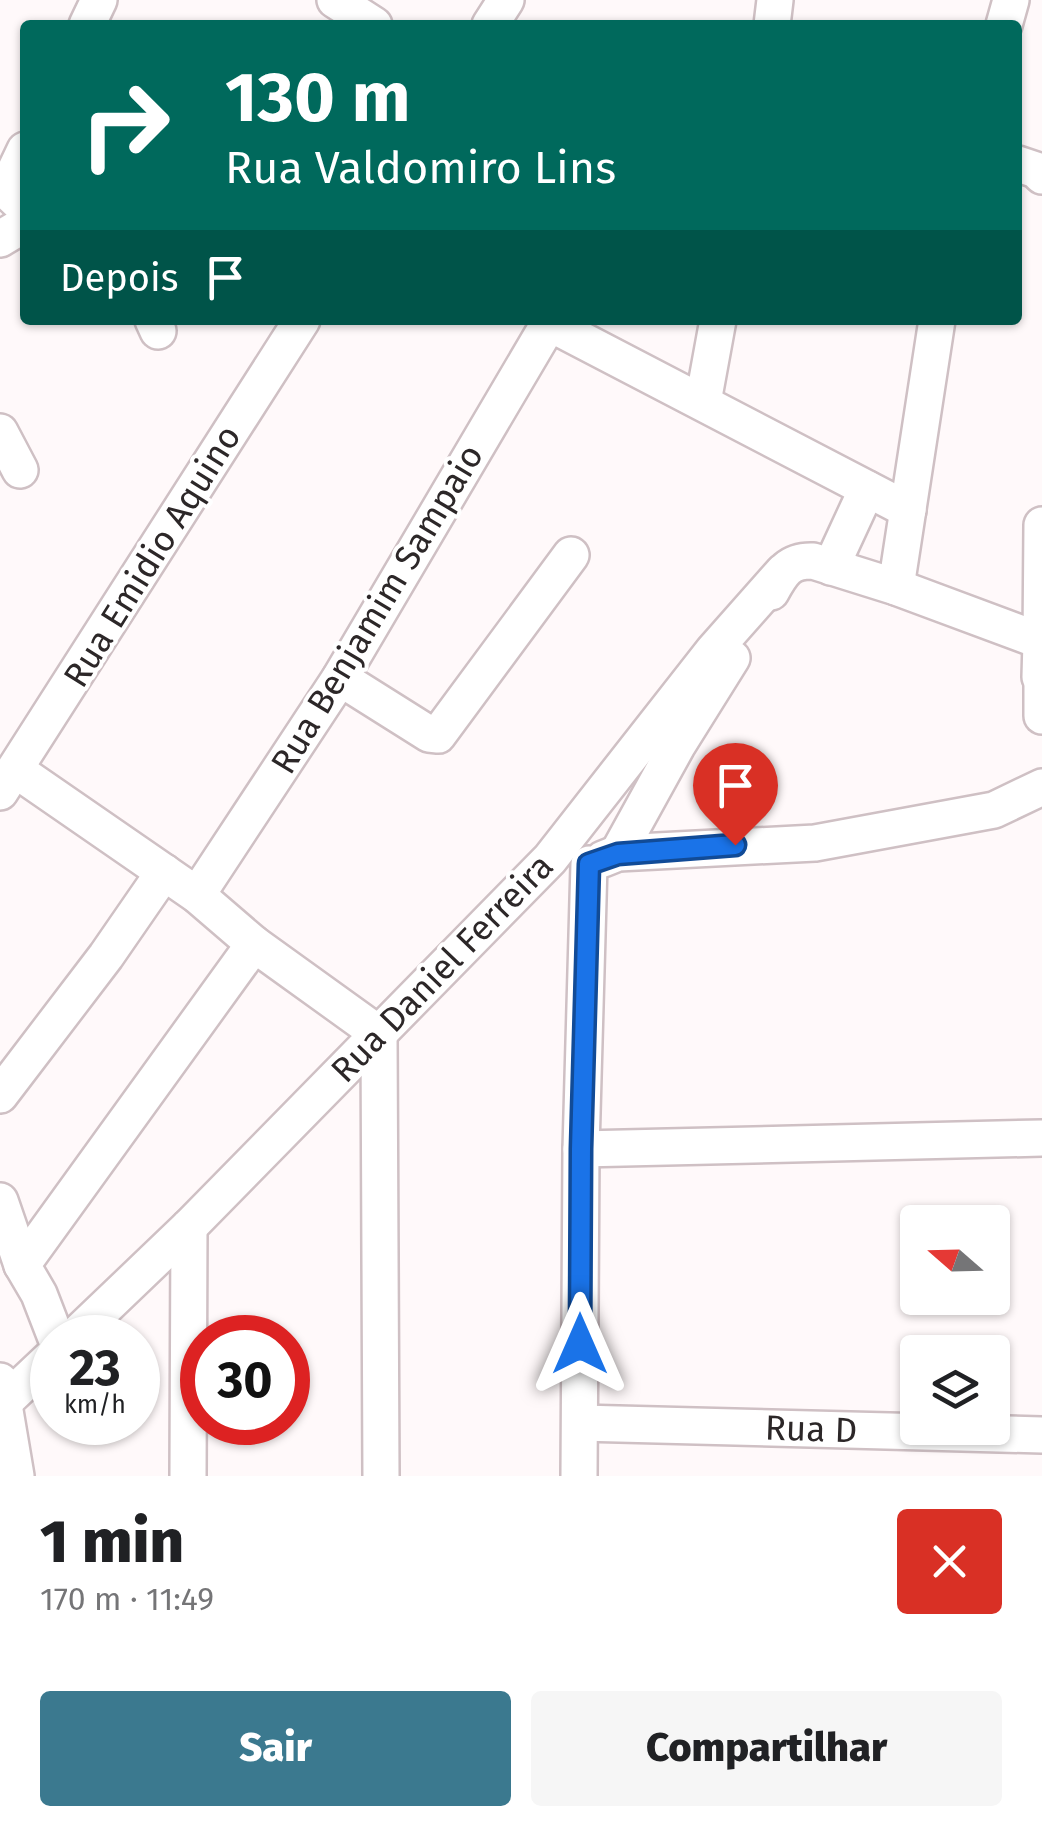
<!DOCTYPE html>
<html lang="pt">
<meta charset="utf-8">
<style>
:root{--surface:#fff;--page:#f6f6f6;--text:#202124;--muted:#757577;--accent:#3b798f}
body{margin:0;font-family:"Fira Sans",sans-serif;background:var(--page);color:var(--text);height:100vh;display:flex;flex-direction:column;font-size:38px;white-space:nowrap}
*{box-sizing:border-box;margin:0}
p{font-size:32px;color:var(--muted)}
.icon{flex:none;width:55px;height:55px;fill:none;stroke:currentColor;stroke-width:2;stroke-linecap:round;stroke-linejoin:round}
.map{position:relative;height:1476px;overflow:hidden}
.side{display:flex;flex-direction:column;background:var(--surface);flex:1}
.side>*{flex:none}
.guide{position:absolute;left:20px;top:20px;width:1002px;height:305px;border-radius:10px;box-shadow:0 2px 8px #0004;background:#00695c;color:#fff;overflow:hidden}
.needle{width:65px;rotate:290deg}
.buttons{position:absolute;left:900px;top:1205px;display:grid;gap:20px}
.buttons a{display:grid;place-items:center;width:110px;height:110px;border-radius:10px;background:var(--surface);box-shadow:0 2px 8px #0004;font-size:50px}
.speed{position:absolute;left:30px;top:1315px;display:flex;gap:20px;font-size:50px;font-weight:700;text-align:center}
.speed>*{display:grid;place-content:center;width:130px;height:130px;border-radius:50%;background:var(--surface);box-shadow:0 2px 8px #0004;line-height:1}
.speed small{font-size:25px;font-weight:400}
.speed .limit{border:15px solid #d22;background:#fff;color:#111}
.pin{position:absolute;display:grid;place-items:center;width:85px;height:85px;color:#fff;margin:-102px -42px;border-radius:50% 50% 50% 0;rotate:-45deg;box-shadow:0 0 10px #0007}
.pin .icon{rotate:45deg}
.me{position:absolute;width:110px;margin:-55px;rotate:0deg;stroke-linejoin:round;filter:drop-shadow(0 0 8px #0008)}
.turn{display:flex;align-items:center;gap:35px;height:210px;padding:0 40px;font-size:45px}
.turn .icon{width:130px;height:130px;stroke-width:2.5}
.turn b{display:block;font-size:70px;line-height:85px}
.then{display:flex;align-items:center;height:95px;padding:0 40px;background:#0003;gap:20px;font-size:38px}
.round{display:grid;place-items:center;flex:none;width:105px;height:105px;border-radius:10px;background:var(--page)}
.summary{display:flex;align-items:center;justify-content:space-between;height:170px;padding:0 40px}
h1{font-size:60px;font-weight:800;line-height:75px}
.cta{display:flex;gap:20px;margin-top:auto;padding:20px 40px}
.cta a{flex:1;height:115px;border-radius:10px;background:var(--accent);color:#fff;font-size:40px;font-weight:800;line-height:115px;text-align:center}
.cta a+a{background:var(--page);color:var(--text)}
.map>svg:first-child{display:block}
</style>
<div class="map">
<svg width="1042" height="1476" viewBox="0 0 1042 1476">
<rect width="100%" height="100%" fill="#fff9fa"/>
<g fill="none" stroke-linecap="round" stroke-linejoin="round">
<defs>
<g id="minor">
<path d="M335,0L374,25"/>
<path d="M87,25L99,0"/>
<path d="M490,25L506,0"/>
<path d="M772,25L775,0"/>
<path d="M1004,25L1011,0"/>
<path d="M25,150L6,190L25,208"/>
<path d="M1018,164L1036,170L1042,176"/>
<path d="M0,239L25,224"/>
<path d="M153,320L158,331"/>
<path d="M549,323L908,510"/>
<path d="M703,402L718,320"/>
<path d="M0,432L20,470"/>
<path d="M831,567L867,489"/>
<path d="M896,587L937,320"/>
<path d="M771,592C782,572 789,560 813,561L896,587L1041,641L1040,677"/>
<path d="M1041,641L1042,525"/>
<path d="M1042,676V716"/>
<path d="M340,678L429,734L438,735L571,555"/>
<path d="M16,770L197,895L254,944L379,1034L381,1476"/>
<path d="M0,792L302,320"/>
<path d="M618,853L677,746L732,658"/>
<path d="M603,859L618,853L815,843L994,810L1042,787"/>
<path d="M197,895L340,678L551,320"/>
<path d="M0,1095L106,956L164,872"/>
<path d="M581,1149L1042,1138"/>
<path d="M0,1201L22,1265"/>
<path d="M56,1338L39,1294L22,1265L254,944"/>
<path d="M73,1338L189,1227L550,859L713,651L783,572"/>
<path d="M0,1381L16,1476"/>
<path d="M0,1406L52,1357"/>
<path d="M580,1423L1042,1435"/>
<path d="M188,1476L189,1227"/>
<path d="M579,1476L581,1149L589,864"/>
</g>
</defs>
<use href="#minor" stroke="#cfc0c4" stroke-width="40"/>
<use href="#minor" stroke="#fff" stroke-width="35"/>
</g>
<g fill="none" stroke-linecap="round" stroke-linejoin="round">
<defs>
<path id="route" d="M580,1344L581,1149L589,864L618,854L735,845"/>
</defs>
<use href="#route" stroke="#114b97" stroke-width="25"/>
<use href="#route" stroke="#1a73e8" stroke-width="18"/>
</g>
<g text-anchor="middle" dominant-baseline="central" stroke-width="8" stroke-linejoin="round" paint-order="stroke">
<g font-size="35" fill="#2c2728" stroke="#fff">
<text transform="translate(152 556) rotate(-58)">Rua Emidio Aquino</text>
<text transform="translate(377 609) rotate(-59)">Rua Benjamim Sampaio</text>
<text transform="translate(442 968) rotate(-46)">Rua Daniel Ferreira</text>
<text transform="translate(811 1429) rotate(2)">Rua D</text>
</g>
</g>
</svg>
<div class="buttons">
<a><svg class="needle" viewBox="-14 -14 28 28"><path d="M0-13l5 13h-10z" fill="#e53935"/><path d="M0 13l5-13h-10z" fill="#757577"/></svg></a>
<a><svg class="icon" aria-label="layers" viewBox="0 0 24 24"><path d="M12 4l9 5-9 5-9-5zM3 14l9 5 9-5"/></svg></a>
</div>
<div class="speed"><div>23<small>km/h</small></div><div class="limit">30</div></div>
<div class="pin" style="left:735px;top:845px;background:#d93025"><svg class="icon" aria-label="arrive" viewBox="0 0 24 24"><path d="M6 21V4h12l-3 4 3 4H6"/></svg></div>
<svg class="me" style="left:580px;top:1344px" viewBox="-20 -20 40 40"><path d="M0-17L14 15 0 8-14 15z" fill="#1a73e8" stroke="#fff" stroke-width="4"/></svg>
<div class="guide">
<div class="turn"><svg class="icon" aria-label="right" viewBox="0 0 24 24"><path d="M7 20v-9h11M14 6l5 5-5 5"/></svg><div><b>130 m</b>Rua Valdomiro Lins</div></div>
<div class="then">Depois<svg class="icon" aria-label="arrive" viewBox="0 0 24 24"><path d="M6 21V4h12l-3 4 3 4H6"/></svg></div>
</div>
</div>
<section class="side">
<div class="summary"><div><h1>1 min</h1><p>170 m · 11:49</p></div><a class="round" style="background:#d93025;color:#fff"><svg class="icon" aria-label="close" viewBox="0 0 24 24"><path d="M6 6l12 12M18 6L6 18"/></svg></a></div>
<div class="cta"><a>Sair</a><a>Compartilhar</a></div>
</section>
